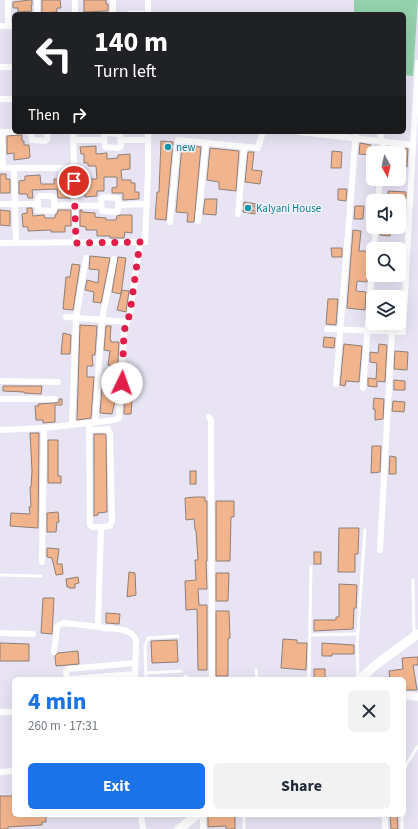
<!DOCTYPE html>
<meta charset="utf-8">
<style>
:root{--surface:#fff;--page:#f2f2f3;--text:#1f2937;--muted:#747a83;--accent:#1a73e8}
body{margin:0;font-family:"Source Sans 3",sans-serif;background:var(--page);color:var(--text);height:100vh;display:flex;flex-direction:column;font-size:15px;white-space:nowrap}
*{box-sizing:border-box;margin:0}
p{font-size:13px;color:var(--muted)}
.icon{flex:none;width:22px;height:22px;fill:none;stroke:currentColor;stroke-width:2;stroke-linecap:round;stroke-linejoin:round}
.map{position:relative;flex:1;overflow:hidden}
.panel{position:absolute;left:12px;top:677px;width:394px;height:140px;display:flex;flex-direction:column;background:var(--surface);border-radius:6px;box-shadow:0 4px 16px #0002}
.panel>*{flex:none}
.guide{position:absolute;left:12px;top:12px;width:394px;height:122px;border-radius:6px;box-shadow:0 4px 16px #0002;background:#202124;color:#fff;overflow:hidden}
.needle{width:26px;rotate:172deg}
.controls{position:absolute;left:366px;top:146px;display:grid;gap:8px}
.controls a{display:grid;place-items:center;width:40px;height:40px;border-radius:6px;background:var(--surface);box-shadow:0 4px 16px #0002;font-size:20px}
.pin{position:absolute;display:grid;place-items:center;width:34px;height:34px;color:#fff;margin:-17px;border:2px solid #fff;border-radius:50%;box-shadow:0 1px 4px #0007}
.me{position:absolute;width:44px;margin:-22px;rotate:3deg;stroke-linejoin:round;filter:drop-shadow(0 0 3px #0008)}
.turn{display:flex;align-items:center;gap:14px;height:84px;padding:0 16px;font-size:18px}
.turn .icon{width:52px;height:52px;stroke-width:2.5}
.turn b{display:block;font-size:28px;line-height:34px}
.then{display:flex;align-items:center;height:38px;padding:0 16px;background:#0003;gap:8px;font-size:15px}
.round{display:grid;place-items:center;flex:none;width:42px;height:42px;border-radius:6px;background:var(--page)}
.head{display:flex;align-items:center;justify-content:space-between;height:68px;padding:0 16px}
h1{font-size:24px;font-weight:700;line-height:30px;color:var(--accent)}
.action{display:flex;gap:8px;margin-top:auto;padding:8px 16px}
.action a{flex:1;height:46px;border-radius:6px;background:var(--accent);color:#fff;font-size:16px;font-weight:700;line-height:46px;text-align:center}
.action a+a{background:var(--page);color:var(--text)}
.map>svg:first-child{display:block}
</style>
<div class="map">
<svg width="418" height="829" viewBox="0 0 418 829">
<rect width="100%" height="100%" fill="#e8e4f4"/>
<path fill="#94d1ac" d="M354,0H418L413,76L404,75V14H354Z"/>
<g fill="#f2b48c" stroke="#8e7f76">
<path d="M30,0H32V5H31L32,11L18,12V8H13V2Z"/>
<path d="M42,0H60L61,8H57V12L42,13Z"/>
<path d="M84,0H106V4H108V11L84,12Z"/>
<path d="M17,135H22V141H24V145H29L30,157H29V158L14,160V153L7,154V136Z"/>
<path d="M161,141L173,142L166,220L155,219L157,192H159Z"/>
<path d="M360,143L371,145V155L359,154Z"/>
<path d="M182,145L201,147L194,222H187L188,213L176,212Z"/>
<path d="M96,146V154L107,153V159L118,158V155L130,154V169L121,170L122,180H131V183H135V192H139V199L123,200V193H112V188L117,187V177H104V191H97V196L85,197L84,183L87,182V179H97L96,166H88V163H84V154H81L80,147Z"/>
<path d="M210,148L239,151L236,191L219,189V182L207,180Z"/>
<path d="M401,148L408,149L407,167L399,166Z"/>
<path d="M332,151L342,152L341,168H331Z"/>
<path d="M248,152H254L252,170L262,171L260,184L245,182Z"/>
<path d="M0,174H6V179H10V193H0Z"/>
<path d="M40,175L41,184H54V179H68V183H70V198H58L57,189L32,190L33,198H28L27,194H19V181L25,180V176Z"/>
<path d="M338,189H347L346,201L338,200Z"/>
<path d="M388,191L406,192V199H388Z"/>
<path d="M205,199H217L216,215L203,214Z"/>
<path d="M244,202L257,204L255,214L243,212Z"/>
<path d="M355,206H364L363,219H354Z"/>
<path d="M27,208H32L33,216L44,215L45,218H55V215L57,214L58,210H71V226H65V232H51V230L28,231V227H23L22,214L27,213Z"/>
<path d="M0,210L10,211V226L0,225Z"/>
<path d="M80,210H82V212L95,213V217L106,218V220H116L117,216L120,215H132V233L125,232L124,238H110V236H97V230H86V227L80,226Z"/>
<path d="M380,227H390V236L380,235Z"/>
<path d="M353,230L361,231L359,251H369L367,282L357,281L356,291L366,292L365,310L347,308Z"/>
<path d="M331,248H342V257H332Z"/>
<path d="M90,256L110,258L101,303L93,302L94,292L85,290L87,280L98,283L99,270L89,269Z"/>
<path d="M118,257L126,258L121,294L112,292Z"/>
<path d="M72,264L80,265L73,310L63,309L66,277H70Z"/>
<path d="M122,290L129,291L126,312L117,310Z"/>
<path d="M328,299H338L336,325L326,324Z"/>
<path d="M80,325L97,326L95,355H92L93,366H87V377H94L91,418L77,420Z"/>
<path d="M106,326H111L110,340H111V342H119L116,396L112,414L100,413L102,388H110V365H108L110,351L104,350Z"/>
<path d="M63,333L71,335L70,354H61Z"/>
<path d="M324,337L335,338L334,348L323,347Z"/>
<path d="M344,344L362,346L359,382L346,381L345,386L340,385Z"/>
<path d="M379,344L387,345L385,382L377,381V387L368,386V378L376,379L377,363L370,362V352L378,353Z"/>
<path d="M395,351L408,352L407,370L394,369Z"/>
<path d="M394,380L405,381V390H394Z"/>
<path d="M3,386H42L41,394L24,393V392L3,391Z"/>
<path d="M125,387H133L131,414H124Z"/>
<path d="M374,398L384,399L383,419L375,420V409H373Z"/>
<path d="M59,399H62V405H55V422L43,423V420H36L35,406H39L38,404L55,403L59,402Z"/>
<path d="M393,401L405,402L404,412L392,411Z"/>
<path d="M30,433H39L38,528L10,526L11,513L30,514L29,507H31L30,487H31L32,471Z"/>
<path d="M94,434H105L106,435L107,512L98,513V515L94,516Z"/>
<path d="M48,440H58V476H61V483H48Z"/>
<path d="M372,446H381L380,472L371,473Z"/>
<path d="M390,456L396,457V474H389Z"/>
<rect x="190" y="471" width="6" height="13"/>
<path d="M195,497H205V501H207V561H206L207,589H198L199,605H207V670H198L197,609L186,610L185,581L196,580L195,560H198L196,530H195L194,519L186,520L185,498Z"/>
<path d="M216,501H234V517H231L230,561H216Z"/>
<path d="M58,512L59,522H57L56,532H47V513Z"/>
<path d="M339,528H359L358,554H355V572H338Z"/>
<path d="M47,548L59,549L57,564H62L63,574L56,575L52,558L47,557Z"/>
<rect x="314" y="552" width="7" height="12"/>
<path d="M129,572L135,573L136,595L127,597Z"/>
<path d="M216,573H229L228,601H216Z"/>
<path d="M78,577L79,583L75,584V588H69V587H67L66,579Z"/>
<path d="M339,584L357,585L356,608H354L353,629L314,631V620H336V617H339Z"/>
<path d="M43,598H54L52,634L41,633Z"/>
<path d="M216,611H229L230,638L228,639V676H216Z"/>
<path d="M106,613L120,614L119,624L106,623Z"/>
<path d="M283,639L297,640V643H307L306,670L281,668Z"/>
<path d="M177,640L178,662L152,663L151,641Z"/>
<path d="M0,643L29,644V661H0Z"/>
<path d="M322,643L354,645V654H332V656H322Z"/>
<path d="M78,651L79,664L56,666L55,656L58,653Z"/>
<path d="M418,657V665H413L417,690H405L404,679H390L389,671L403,669L402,658Z"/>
<rect x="314" y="669" width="11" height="10"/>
<path d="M0,796H14V815H46V822H42V825L8,827V829H0Z"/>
<path d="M208,815H235V829H226V826L208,827Z"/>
<path d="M390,815H397L398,829H391Z"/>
</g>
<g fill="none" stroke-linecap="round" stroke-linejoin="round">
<g stroke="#9794a0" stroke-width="1.5" stroke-dasharray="3 3" stroke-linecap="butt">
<path d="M245,207L253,208"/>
<path d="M244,210L252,211L253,206L245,205"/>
<path d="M252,210L254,211L255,205H253"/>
</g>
<g stroke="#fff" stroke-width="3">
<path d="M0,575L41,576"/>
<path d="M413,580L414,634"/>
<path d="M310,635L357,634"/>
<path d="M256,670L257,679"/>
<path d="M145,673L181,671"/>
<path d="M358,678L357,643L365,530"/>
<path d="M146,679L145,646L148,638L178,636"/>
<path d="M309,679L311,567"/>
<path d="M404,771L406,765L418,746"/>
<path d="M244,815V829"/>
<path d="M402,829V815"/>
</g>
<g stroke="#fff" stroke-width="6">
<path d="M8,0V26"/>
<path d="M37,0V14"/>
<path d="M113,0V14"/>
<path d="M75,14V0"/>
<path d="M129,14H148"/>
<path d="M148,14V0"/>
<path d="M0,26H14"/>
<path d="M0,67H14"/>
<path d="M0,99H14"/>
<path d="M0,132H14"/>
<path d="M2,132L3,168"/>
<path d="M31,132L32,140L45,141L47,139L48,132"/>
<path d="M73,132L76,243"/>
<path d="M300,132L413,145L403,332L327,329"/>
<path d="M106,133L119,134L120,135L121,146L119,148L105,147L104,135Z"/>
<path d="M73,140H104"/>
<path d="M121,140H148"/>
<path d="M380,141L381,132"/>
<path d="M413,145L418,63"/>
<path d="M382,153L383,141"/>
<path d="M0,168H74"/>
<path d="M14,168L16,243"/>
<path d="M40,196H52L54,198V209L53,211L38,210V198Z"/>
<path d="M104,197L116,198L118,199V210L117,212L102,211L101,199Z"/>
<path d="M378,201L380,179"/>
<path d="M0,204H38"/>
<path d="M54,205L101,206"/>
<path d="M118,205L147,204"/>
<path d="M238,214L244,147"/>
<path d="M399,217L409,218"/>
<path d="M198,221L206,143"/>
<path d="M170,222L178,140L258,148L263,132"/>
<path d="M0,243L145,242L148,173V132"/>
<path d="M374,249L376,227"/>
<path d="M66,317L127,322"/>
<path d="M0,381L58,382"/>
<path d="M336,384L356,132"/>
<path d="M363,388L373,259"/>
<path d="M0,399H55"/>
<path d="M209,417L211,420L212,679"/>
<path d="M95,422L102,320L114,259"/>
<path d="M89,423L90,525L92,527H101L98,624L100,627L104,628C115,629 132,628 136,640L135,679"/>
<path d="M72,425L76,318L86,258"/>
<path d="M44,428L115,420L119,418L124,331L130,313L140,242"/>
<path d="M0,430L44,428L42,562"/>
<path d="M90,430L108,429L110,434L112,521L110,526L101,527"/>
<path d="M380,550L392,331"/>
<path d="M0,633L33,634"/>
<path d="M54,652L57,627L59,625L64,623L100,627"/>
<path d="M135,663L68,669L66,671L67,677L69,679L135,674"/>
<path d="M186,678V679"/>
<path d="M0,712H14"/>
<path d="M0,772L14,771"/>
<path d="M141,815L143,829"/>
<path d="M203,815V829"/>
<path d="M385,829V815"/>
</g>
<path stroke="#fff" stroke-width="8" d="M404,695L418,697"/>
<g stroke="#fff" stroke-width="9">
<path d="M360,679L378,663L418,634"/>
<path d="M179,829L197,815"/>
</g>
</g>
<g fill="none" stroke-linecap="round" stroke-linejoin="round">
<path stroke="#e11d48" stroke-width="7" stroke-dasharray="0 12.6" d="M74,181L76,243L140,242L130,313L124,331L122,383"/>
</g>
<g fill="#0f9aa8" stroke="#f5f2ff" stroke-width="1.5">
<circle cx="168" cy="147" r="4"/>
<circle cx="248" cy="208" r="4"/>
</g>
<g text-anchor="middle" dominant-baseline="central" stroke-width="3" stroke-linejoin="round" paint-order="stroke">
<g font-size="11" fill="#0d838f" stroke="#f5f2ff" text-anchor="start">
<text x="176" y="147">new</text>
<text x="256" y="208">Kalyani House</text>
</g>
</g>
</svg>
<div class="controls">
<a><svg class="needle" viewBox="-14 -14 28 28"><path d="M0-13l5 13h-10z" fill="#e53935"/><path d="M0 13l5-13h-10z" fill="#747a83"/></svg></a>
<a><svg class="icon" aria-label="sound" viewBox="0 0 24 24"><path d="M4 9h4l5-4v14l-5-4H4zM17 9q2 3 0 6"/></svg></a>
<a><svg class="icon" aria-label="search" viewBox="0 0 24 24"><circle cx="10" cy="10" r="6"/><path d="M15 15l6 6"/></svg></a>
<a><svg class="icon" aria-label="layers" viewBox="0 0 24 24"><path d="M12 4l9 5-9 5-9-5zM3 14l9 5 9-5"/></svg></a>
</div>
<div class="pin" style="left:74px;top:181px;background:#d93025"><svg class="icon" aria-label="arrive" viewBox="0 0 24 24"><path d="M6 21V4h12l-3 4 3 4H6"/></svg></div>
<svg class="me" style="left:122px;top:383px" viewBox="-20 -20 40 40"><circle r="19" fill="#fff"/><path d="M0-13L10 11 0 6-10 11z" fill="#e11d48"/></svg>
<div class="guide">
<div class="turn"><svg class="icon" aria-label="left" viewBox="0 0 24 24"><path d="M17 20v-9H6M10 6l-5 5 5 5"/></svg><div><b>140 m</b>Turn left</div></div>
<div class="then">Then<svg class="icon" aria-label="right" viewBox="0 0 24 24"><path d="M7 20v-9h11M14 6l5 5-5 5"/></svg></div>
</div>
<section class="panel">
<div class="head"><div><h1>4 min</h1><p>260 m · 17:31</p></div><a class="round"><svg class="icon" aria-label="close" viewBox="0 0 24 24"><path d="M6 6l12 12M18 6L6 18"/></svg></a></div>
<div class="action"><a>Exit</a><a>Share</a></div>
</section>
</div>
